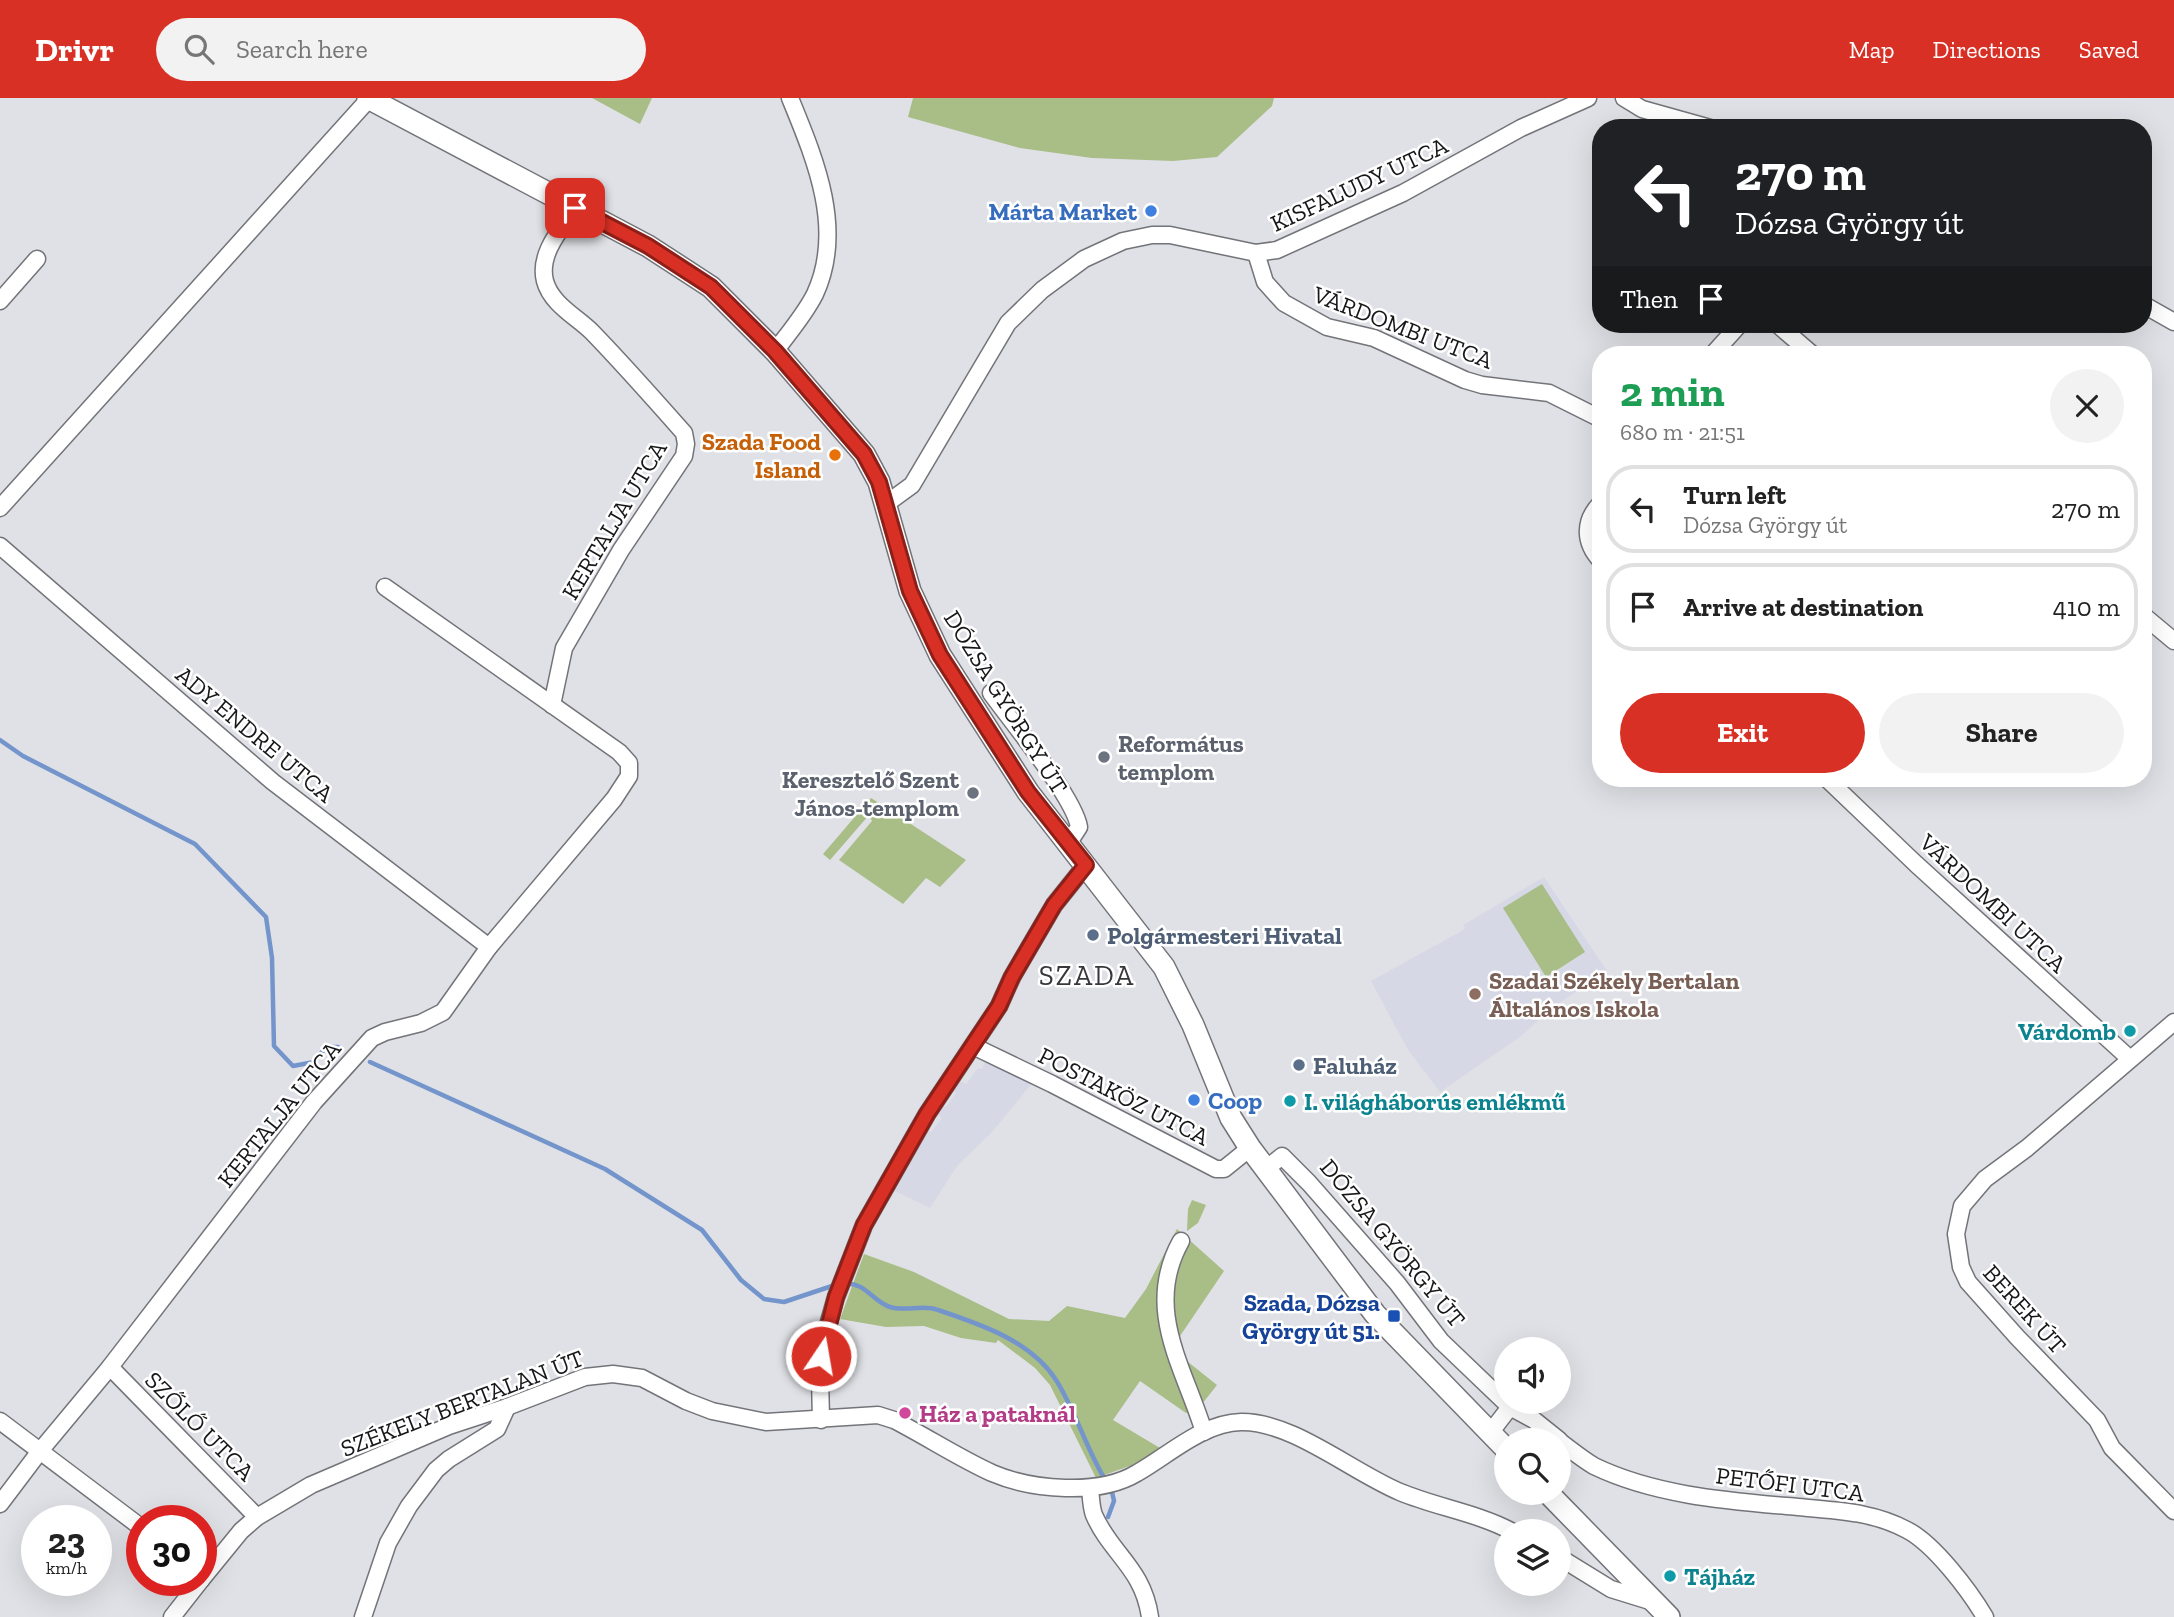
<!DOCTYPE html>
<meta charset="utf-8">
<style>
:root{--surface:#fff;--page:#f2f2f2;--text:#222;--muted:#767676;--line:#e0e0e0;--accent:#d93025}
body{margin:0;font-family:"Zilla Slab",serif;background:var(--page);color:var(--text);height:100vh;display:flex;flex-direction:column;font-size:26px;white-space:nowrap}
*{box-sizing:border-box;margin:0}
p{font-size:23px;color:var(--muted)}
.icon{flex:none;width:38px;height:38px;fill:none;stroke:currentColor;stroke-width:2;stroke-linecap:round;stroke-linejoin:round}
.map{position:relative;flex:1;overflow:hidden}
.sheet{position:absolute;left:1592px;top:248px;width:560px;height:441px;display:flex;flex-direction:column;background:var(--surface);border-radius:28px;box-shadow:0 7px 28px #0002}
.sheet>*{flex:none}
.guide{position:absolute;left:1592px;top:21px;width:560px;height:214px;border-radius:28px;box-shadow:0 7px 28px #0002;background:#202124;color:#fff;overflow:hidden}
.controls{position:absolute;left:1494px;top:1239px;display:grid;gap:14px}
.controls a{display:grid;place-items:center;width:77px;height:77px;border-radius:50%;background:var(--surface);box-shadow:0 7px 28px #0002;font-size:35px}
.speed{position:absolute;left:21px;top:1407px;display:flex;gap:14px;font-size:35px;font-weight:700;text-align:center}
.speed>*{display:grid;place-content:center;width:91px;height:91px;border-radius:50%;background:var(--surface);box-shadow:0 7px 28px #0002;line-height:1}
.speed small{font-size:18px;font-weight:400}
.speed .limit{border:10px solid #d22;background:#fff;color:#111}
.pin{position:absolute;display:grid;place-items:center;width:60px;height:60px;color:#fff;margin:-30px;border-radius:14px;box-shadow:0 4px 10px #0006}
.me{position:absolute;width:77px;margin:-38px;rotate:12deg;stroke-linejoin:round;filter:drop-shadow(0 0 5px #0008)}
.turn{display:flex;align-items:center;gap:24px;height:147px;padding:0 28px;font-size:32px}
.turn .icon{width:91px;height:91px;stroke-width:2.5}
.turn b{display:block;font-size:49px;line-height:60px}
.then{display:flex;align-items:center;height:66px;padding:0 28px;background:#0003;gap:14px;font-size:26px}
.round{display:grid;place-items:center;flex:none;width:74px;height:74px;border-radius:37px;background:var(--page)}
.head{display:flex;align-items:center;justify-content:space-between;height:119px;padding:0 28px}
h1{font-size:42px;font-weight:800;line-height:52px;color:#1e9e55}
.action{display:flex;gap:14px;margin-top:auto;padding:14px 28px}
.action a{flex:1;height:80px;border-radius:42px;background:var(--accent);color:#fff;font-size:28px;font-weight:800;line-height:80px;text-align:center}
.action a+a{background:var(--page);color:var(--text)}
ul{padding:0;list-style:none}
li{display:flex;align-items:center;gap:21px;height:88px;margin:0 14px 10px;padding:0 14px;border:4px solid var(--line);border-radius:28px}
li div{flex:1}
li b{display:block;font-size:26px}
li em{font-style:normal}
header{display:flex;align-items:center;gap:42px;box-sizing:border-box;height:98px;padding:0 35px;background:var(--accent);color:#fff}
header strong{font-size:33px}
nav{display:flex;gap:38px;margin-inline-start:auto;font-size:24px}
.search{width:490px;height:63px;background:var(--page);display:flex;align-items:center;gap:18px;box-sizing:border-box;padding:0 24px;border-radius:38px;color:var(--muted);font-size:26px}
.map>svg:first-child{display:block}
</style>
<header>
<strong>Drivr</strong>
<div class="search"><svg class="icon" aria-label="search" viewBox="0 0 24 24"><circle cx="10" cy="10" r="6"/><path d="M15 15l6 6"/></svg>Search here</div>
<nav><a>Map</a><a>Directions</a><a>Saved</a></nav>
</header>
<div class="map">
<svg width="2174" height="1519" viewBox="0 0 2174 1519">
<rect width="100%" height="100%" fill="#e0e1e6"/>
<g fill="#d7d8e5">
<path d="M1544,779L1607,873L1553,909L1520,939L1440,994L1408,952L1371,883L1465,831L1463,827Z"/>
<path d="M987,960L1033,984L993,1033L957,1068L930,1110L893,1092L921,1043L919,1040L925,1030L931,1034L942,1020L935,1014L940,1006L946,1009L956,995L950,991L956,981L966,986L978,970L982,971Z"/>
</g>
<g fill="#a9bd86">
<path d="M592,0H652L640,26Z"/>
<path d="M913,0H1274L1272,8L1217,59L1173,63L1092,60L1020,50L908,19Z"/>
<path d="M871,700L966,762L940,789L926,780L903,806L839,762L872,723L869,717L830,762L823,756Z"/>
<path d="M1542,786L1585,854L1546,879L1503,810Z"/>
<path d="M1192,1102L1206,1107L1198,1125L1187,1133L1188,1111Z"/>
<path d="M1177,1131L1224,1173L1176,1244L1178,1256L1217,1287L1202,1306L1186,1315L1140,1283L1113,1322L1160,1350L1138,1365L1096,1380L1050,1287L1035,1270L998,1242L996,1245L961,1240L924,1228L886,1229L840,1221L864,1156L914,1174L1009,1221L1049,1223L1067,1208L1125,1220L1146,1191Z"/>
</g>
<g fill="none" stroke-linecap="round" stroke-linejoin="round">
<g stroke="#7495cb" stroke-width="4.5">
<path d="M0,642L23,658L195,746L266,819L272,860L274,948L293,968L314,964L326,949H338"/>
<path d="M370,964L605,1071L702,1132L741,1182L764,1201L784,1204L835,1187"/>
<path d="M844,1186C865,1183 873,1204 890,1209C906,1214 922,1206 938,1212C980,1226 1031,1243 1056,1282C1075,1312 1085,1347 1103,1378"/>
<path d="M1108,1419L1114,1403L1112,1394"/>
</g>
<defs>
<g id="minor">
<path d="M1624,0L1642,11L1710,30"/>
<path d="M1256,155L1265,184L1284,205L1327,229L1374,240L1465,282L1482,287L1549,295L1601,321"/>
<path d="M0,203L37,161"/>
<path d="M2144,207L2174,224"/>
<path d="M1777,226L1813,257"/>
<path d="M775,253C789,235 805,216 815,196C845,131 815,61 790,0"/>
<path d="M1712,257L1740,226"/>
<path d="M1601,405C1583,423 1584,445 1601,463"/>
<path d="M886,406L912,387L1008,225L1042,192L1084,161L1123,143L1152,137H1170L1256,155L1277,152L1403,95L1521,30L1588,0"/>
<path d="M0,410L369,1"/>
<path d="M0,448L273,684L489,849"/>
<path d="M2144,518L2174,543"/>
<path d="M991,595C1011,623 1074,699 1079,729L1068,746"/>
<path d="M552,607L564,550L621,452L684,358L686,346L684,335C654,301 624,267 592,234C577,219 551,206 545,183C538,156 561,131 575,110"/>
<path d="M1827,681L1916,766L2129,960"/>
<path d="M2174,924L2027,1050L1985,1081L1962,1108L1956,1136L1961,1169L1968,1184L2017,1239L2097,1322L2112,1350L2174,1413"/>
<path d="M973,948L1052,986L1216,1071H1224L1250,1050"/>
<path d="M1266,1071L1282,1058L1309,1085L1397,1185L1441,1243L1510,1309"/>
<path d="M1181,1143C1143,1211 1184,1269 1204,1334"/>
<path d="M110,1269L257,1419"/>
<path d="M821,1322L820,1279L826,1234L836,1199L864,1127L927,1016L999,908L1012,879L1054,807L1086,767"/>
<path d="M0,1323L142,1430"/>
<path d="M1490,1335L1510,1309L1534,1322L1559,1342"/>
<path d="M1559,1343C1570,1351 1582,1361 1594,1368C1656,1398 1730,1403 1798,1409C1836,1413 1872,1413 1907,1432C1934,1446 1969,1492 1985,1519"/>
<path d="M1090,1390C1091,1399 1091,1409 1094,1417C1111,1456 1143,1470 1150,1519"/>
<path d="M0,1406L40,1353L110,1269L314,1004L372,940L385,934L421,925L443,914L489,849L614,701L629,678V665L619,654L385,489"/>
<path d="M1559,1459L1611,1491L1653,1504"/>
<path d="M201,1482L241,1433L257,1419L311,1387L449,1328L507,1309L585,1279L613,1276L642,1280L686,1303L712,1313L766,1324L878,1317L894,1322C927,1339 959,1360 992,1375C1032,1392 1099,1398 1137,1375C1169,1357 1202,1325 1241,1324C1292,1323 1352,1374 1400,1394C1436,1409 1477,1415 1511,1433"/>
<path d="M172,1519L201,1482"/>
<path d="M363,1519L388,1445L409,1408L436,1372L449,1361L497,1331L507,1309"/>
</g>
<g id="secondary">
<path d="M368,0L648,148L711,189L775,253L864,356L879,384L910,493L940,557L1028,694L1164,869L1193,927L1231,1020L1250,1050L1375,1216L1507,1352"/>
<path d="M1548,1395L1669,1519"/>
</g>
</defs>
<use href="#minor" stroke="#737479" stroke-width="19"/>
<use href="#secondary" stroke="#737479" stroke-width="24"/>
<use href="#minor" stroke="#fff" stroke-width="16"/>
<use href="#secondary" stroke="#fff" stroke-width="21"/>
</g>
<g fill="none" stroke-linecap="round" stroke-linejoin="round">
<defs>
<path id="route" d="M575,110L648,148L711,189L775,253L864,356L879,384L910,493L940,557L1028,694L1086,767L1054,807L1012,879L999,908L927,1016L864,1127L836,1199L821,1258"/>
</defs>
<use href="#route" stroke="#8d1f18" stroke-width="18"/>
<use href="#route" stroke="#d93025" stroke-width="12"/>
</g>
<g fill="#3f7fe0" stroke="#fff" stroke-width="2.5">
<circle cx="1151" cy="113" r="7"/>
<circle cx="1194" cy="1002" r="7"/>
</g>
<circle fill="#e8710a" stroke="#fff" stroke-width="2.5" cx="835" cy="357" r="7"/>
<g fill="#6b7280" stroke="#fff" stroke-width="2.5">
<circle cx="1104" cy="659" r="7"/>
<circle cx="973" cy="695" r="7"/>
</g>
<g fill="#5c6f8a" stroke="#fff" stroke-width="2.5">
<circle cx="1093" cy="837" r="7"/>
<circle cx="1299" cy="967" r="7"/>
</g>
<circle fill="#8d6e63" stroke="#fff" stroke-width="2.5" cx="1475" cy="896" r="7"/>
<g fill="#0f9aa8" stroke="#fff" stroke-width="2.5">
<circle cx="2130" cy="933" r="7"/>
<circle cx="1290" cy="1003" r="7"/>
<circle cx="1670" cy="1478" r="7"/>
</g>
<rect fill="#1a4fb4" stroke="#fff" stroke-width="2.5" x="1387" y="1211" width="14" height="14" rx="3.5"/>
<circle fill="#d1479c" stroke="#fff" stroke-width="2.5" cx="905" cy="1315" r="7"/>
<g text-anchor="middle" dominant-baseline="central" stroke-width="5" stroke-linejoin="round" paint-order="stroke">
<g font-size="24" fill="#171719" stroke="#fff">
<text transform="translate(1359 86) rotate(-25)">KISFALUDY UTCA</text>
<text transform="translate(1403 229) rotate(21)">VÁRDOMBI UTCA</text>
<text transform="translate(614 422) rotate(-59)">KERTALJA UTCA</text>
<text transform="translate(1006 604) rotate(58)">DÓZSA GYÖRGY ÚT</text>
<text transform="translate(255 636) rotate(40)">ADY ENDRE UTCA</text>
<text transform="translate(1993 805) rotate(43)">VÁRDOMBI UTCA</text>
<text transform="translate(1124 998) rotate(27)">POSTAKÖZ UTCA</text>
<text transform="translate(279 1016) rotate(-51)">KERTALJA UTCA</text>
<text transform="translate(1393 1145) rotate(50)">DÓZSA GYÖRGY ÚT</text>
<text transform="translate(2025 1211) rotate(48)">BEREK ÚT</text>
<text transform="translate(462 1305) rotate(-21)">SZÉKELY BERTALAN ÚT</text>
<text transform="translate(200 1328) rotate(45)">SZŐLŐ UTCA</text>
<text transform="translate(1790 1386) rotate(7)">PETŐFI UTCA</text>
</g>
<g font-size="24" font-weight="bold" fill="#366cbe" stroke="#fff" text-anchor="end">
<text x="1137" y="113">Márta Market</text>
<text x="1208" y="1002" text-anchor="start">Coop</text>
</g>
<g font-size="24" font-weight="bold" fill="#c56008" stroke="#fff" text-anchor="end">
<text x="821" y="343">Szada Food<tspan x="821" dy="28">Island</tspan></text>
</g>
<g font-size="24" font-weight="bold" fill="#5b616d" stroke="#fff" text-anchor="start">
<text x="1118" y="645">Református<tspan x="1118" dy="28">templom</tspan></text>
<text x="959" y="681" text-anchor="end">Keresztelő Szent<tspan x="959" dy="28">János-templom</tspan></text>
</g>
<g font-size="24" font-weight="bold" fill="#4e5e75" stroke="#fff" text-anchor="start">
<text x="1107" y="837">Polgármesteri Hivatal</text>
<text x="1313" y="967">Faluház</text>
</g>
<g font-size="24" font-weight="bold" fill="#785e54" stroke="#fff" text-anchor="start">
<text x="1489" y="882">Szadai Székely Bertalan<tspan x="1489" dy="28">Általános Iskola</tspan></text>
</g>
<g font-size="24" font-weight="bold" fill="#0d838f" stroke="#fff" text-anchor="start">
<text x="2116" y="933" text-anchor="end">Várdomb</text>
<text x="1304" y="1003">I. világháborús emlékmű</text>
<text x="1684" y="1478">Tájház</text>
</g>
<g font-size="24" font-weight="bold" fill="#164399" stroke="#fff" text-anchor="end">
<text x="1380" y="1204">Szada, Dózsa<tspan x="1380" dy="28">György út 51.</tspan></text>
</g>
<g font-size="24" font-weight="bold" fill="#b23c85" stroke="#fff" text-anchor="start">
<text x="919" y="1315">Ház a pataknál</text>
</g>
<g font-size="28" letter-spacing="2" fill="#38383c" stroke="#fff">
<text x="1087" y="877">SZADA</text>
</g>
</g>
</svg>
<div class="controls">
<a><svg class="icon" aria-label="sound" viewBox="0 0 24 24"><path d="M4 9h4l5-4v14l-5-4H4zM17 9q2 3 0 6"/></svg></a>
<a><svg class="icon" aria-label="search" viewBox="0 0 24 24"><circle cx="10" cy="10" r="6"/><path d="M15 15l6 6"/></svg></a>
<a><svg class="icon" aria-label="layers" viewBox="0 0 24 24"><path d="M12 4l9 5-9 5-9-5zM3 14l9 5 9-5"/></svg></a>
</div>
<div class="speed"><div>23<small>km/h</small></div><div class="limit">30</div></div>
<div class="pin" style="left:575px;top:110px;background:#d93025"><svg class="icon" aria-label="arrive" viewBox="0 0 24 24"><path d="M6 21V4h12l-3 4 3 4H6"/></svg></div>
<svg class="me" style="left:821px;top:1258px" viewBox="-20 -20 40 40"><circle r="17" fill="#d93025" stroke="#fff" stroke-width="3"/><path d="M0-11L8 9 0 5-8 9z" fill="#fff"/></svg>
<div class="guide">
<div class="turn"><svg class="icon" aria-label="left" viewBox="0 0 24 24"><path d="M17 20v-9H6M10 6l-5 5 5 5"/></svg><div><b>270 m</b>Dózsa György út</div></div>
<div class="then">Then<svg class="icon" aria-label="arrive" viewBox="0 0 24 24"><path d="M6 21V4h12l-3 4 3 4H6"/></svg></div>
</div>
<section class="sheet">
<div class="head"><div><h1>2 min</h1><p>680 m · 21:51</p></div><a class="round"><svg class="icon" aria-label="close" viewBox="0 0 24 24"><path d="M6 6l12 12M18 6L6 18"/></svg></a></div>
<ul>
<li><svg class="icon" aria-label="left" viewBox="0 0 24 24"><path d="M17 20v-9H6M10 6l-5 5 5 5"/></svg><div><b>Turn left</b><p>Dózsa György út</p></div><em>270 m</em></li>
<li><svg class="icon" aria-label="arrive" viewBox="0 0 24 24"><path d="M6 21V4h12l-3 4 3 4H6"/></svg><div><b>Arrive at destination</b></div><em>410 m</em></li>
</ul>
<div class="action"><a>Exit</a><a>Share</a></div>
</section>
</div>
